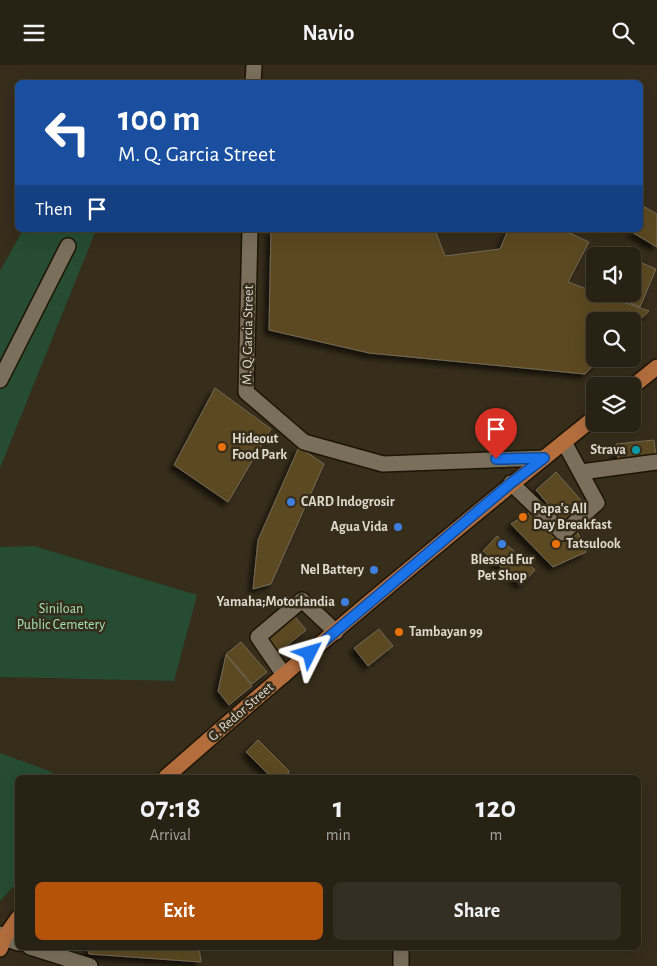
<!DOCTYPE html>
<style>
:root{--surface:#282214;--page:#342f22;--text:#f1f3f6;--muted:#a5a4a0;--line:#443f34;--accent:#b45309}
body{margin:0;font-family:"Alegreya Sans",sans-serif;background:var(--page);color:var(--text);height:100vh;display:flex;flex-direction:column;font-size:19px;white-space:nowrap}
*{box-sizing:border-box;margin:0}
p{font-size:16px;color:var(--muted)}
.icon{flex:none;width:28px;height:28px;fill:none;stroke:currentColor;stroke-width:2;stroke-linecap:round;stroke-linejoin:round}
.map{position:relative;flex:1;overflow:hidden}
.drawer{position:absolute;left:15px;top:710px;width:626px;height:175px;display:flex;flex-direction:column;background:var(--surface);border-radius:8px;box-shadow:0 5px 20px #0002,0 0 0 1px var(--line)}
.drawer>*{flex:none}
.hud{position:absolute;left:15px;top:15px;width:628px;height:152px;border-radius:8px;box-shadow:0 5px 20px #0002,0 0 0 1px var(--line);background:#1a4fa0;color:#fff;overflow:hidden}
.controls{position:absolute;left:586px;top:182px;display:grid;gap:10px}
.controls a{display:grid;place-items:center;width:55px;height:55px;border-radius:8px;background:var(--surface);box-shadow:0 5px 20px #0002,0 0 0 1px var(--line);font-size:25px}
.pin{position:absolute;display:grid;place-items:center;width:42px;height:42px;color:#fff;margin:-51px -21px;border-radius:50% 50% 50% 0;rotate:-45deg;box-shadow:0 0 5px #0007}
.pin .icon{rotate:45deg}
.me{position:absolute;width:55px;margin:-28px;rotate:50deg;stroke-linejoin:round;filter:drop-shadow(0 0 4px #0008)}
.turn{display:flex;align-items:center;gap:18px;height:105px;padding:0 20px;font-size:22px}
.turn .icon{width:65px;height:65px;stroke-width:2.5}
.turn b{display:block;font-size:35px;line-height:42px}
.then{display:flex;align-items:center;height:48px;padding:0 20px;background:#0003;gap:10px;font-size:19px}
.eta{display:flex;justify-content:space-evenly;align-items:center;height:85px;text-align:center}
.eta b{font-size:30px;font-weight:700;line-height:35px}
.button{display:flex;gap:10px;margin-top:auto;padding:10px 20px}
.button a{flex:1;height:58px;border-radius:8px;background:var(--accent);color:#fff;font-size:20px;font-weight:700;line-height:58px;text-align:center}
.button a+a{background:var(--page);color:var(--text)}
header{display:flex;justify-content:space-between;align-items:center;height:65px;padding:0 20px;background:var(--surface);font-size:22px;font-weight:700}
.map>svg:first-child{display:block}
</style>
<header><svg class="icon" aria-label="menu" viewBox="0 0 24 24"><path d="M4 6h16M4 12h16M4 18h16"/></svg>Navio<svg class="icon" aria-label="search" viewBox="0 0 24 24"><circle cx="10" cy="10" r="6"/><path d="M15 15l6 6"/></svg></header>
<div class="map">
<svg width="657" height="901" viewBox="0 0 657 901">
<defs>
<filter id="shadow"><feDropShadow dx="-4.5" dy="4.5" stdDeviation="2.5" flood-color="#0009"/></filter>
</defs>
<rect width="100%" height="100%" fill="#362d1b"/>
<g fill="#264c33">
<path d="M23,165H96L0,403V206Z"/>
<path d="M34,481L197,530L174,616L1,612L0,613V482Z"/>
<path d="M0,688L52,707L53,712H18L17,818L0,836Z"/>
</g>
<g fill="#5b4921" stroke="#746a56" filter="url(#shadow)">
<path d="M645,142L657,149V182L630,166L640,165V149Z"/>
<path d="M271,165H435L445,191L500,184L508,165H563L589,177L568,217L595,227V229H600L649,246L632,262V256H595V294H600L585,309L369,288L269,265Z"/>
<path d="M632,194L656,204L640,242L615,232L617,229H632Z"/>
<path d="M215,323L271,364L228,437L174,400Z"/>
<path d="M654,375L656,391L618,395L616,379Z"/>
<path d="M299,382L324,399L271,519L253,524L258,475Z"/>
<path d="M556,407L585,440L564,458L536,425Z"/>
<path d="M533,445L577,466L586,487L553,502L511,459Z"/>
<path d="M497,471L535,505L521,520L483,486Z"/>
<path d="M292,548L306,565L278,588L263,571Z"/>
<path d="M379,564L393,581L368,601L354,583Z"/>
<path d="M241,577L267,607L252,619L226,589Z"/>
<path d="M226,590L252,621L229,640L218,626Z"/>
<path d="M258,675L289,706L287,712H271L246,687Z"/>
<path d="M87,882H199L201,897L89,889Z"/>
</g>
<g fill="none" stroke-linecap="round" stroke-linejoin="round">
<defs>
<g id="minor">
<path d="M253,18L254,0"/>
<path d="M250,165L246,327L304,377L383,399L544,393"/>
<path d="M0,315L68,181"/>
<path d="M581,407L657,397"/>
<path d="M511,418L563,468L597,438L564,377"/>
<path d="M284,610L258,572L302,535L336,567"/>
<path d="M0,869L4,873L18,878"/>
<path d="M30,882L90,901"/>
<path d="M401,901V882"/>
</g>
<g id="major">
<path d="M632,322L657,302"/>
<path d="M166,712C306,589 449,469 595,352"/>
<path d="M0,884L4,873L18,853"/>
</g>
</defs>
<use href="#minor" stroke="#1d1504" stroke-width="18"/>
<use href="#major" stroke="#1d1504" stroke-width="18"/>
<use href="#minor" stroke="#796f5b" stroke-width="15"/>
<use href="#major" stroke="#b46e3e" stroke-width="15"/>
</g>
<g fill="none" stroke-linecap="round" stroke-linejoin="round">
<defs>
<path id="route" d="M310,588L511,418L544,393L496,394"/>
</defs>
<use href="#route" stroke="#114b97" stroke-width="12"/>
<use href="#route" stroke="#1a73e8" stroke-width="9"/>
</g>
<g fill="#e8710a" stroke="#362d1b" stroke-width="2">
<circle cx="222" cy="382" r="5"/>
<circle cx="523" cy="452" r="5"/>
<circle cx="556" cy="479" r="5"/>
<circle cx="399" cy="567" r="5"/>
</g>
<circle fill="#0f9aa8" stroke="#362d1b" stroke-width="2" cx="636" cy="385" r="5"/>
<g fill="#3f7fe0" stroke="#362d1b" stroke-width="2">
<circle cx="291" cy="437" r="5"/>
<circle cx="398" cy="462" r="5"/>
<circle cx="502" cy="479" r="5"/>
<circle cx="374" cy="505" r="5"/>
<circle cx="345" cy="537" r="5"/>
</g>
<g text-anchor="middle" dominant-baseline="central" stroke-width="5" stroke-linejoin="round" paint-order="stroke">
<g font-size="14" fill="#dfdace" stroke="#362d1b">
<text transform="translate(248 270) rotate(-89)">M. Q. Garcia Street</text>
<text transform="translate(241 647) rotate(-41)">G. Redor Street</text>
</g>
<g font-size="14" font-weight="bold" fill="#dfdace" stroke="#362d1b" text-anchor="start">
<text x="232" y="374">Hideout<tspan x="232" dy="16">Food Park</tspan></text>
<text x="626" y="385" text-anchor="end">Strava</text>
<text x="301" y="437">CARD Indogrosir</text>
<text x="533" y="444">Papa's All<tspan x="533" dy="16">Day Breakfast</tspan></text>
<text x="388" y="462" text-anchor="end">Agua Vida</text>
<text x="566" y="479">Tatsulook</text>
<text x="502" y="495" text-anchor="middle">Blessed Fur<tspan x="502" dy="16">Pet Shop</tspan></text>
<text x="364" y="505" text-anchor="end">Nel Battery</text>
<text x="335" y="537" text-anchor="end">Yamaha;Motorlandia</text>
<text x="409" y="567">Tambayan 99</text>
</g>
<g font-size="14" fill="#a0e2b4" stroke="#362d1b">
<text x="61" y="544">Siniloan<tspan x="61" dy="16">Public Cemetery</tspan></text>
</g>
</g>
</svg>
<div class="controls">
<a><svg class="icon" aria-label="sound" viewBox="0 0 24 24"><path d="M4 9h4l5-4v14l-5-4H4zM17 9q2 3 0 6"/></svg></a>
<a><svg class="icon" aria-label="search" viewBox="0 0 24 24"><circle cx="10" cy="10" r="6"/><path d="M15 15l6 6"/></svg></a>
<a><svg class="icon" aria-label="layers" viewBox="0 0 24 24"><path d="M12 4l9 5-9 5-9-5zM3 14l9 5 9-5"/></svg></a>
</div>
<div class="pin" style="left:496px;top:394px;background:#d93025"><svg class="icon" aria-label="arrive" viewBox="0 0 24 24"><path d="M6 21V4h12l-3 4 3 4H6"/></svg></div>
<svg class="me" style="left:310px;top:588px" viewBox="-20 -20 40 40"><path d="M0-17L14 15 0 8-14 15z" fill="#1a73e8" stroke="#fff" stroke-width="4"/></svg>
<div class="hud">
<div class="turn"><svg class="icon" aria-label="left" viewBox="0 0 24 24"><path d="M17 20v-9H6M10 6l-5 5 5 5"/></svg><div><b>100 m</b>M. Q. Garcia Street</div></div>
<div class="then">Then<svg class="icon" aria-label="arrive" viewBox="0 0 24 24"><path d="M6 21V4h12l-3 4 3 4H6"/></svg></div>
</div>
<section class="drawer">
<div class="eta">
<div><b>07:18</b><p>Arrival</p></div>
<div><b>1</b><p>min</p></div>
<div><b>120</b><p>m</p></div>
</div>
<div class="button"><a>Exit</a><a>Share</a></div>
</section>
</div>
